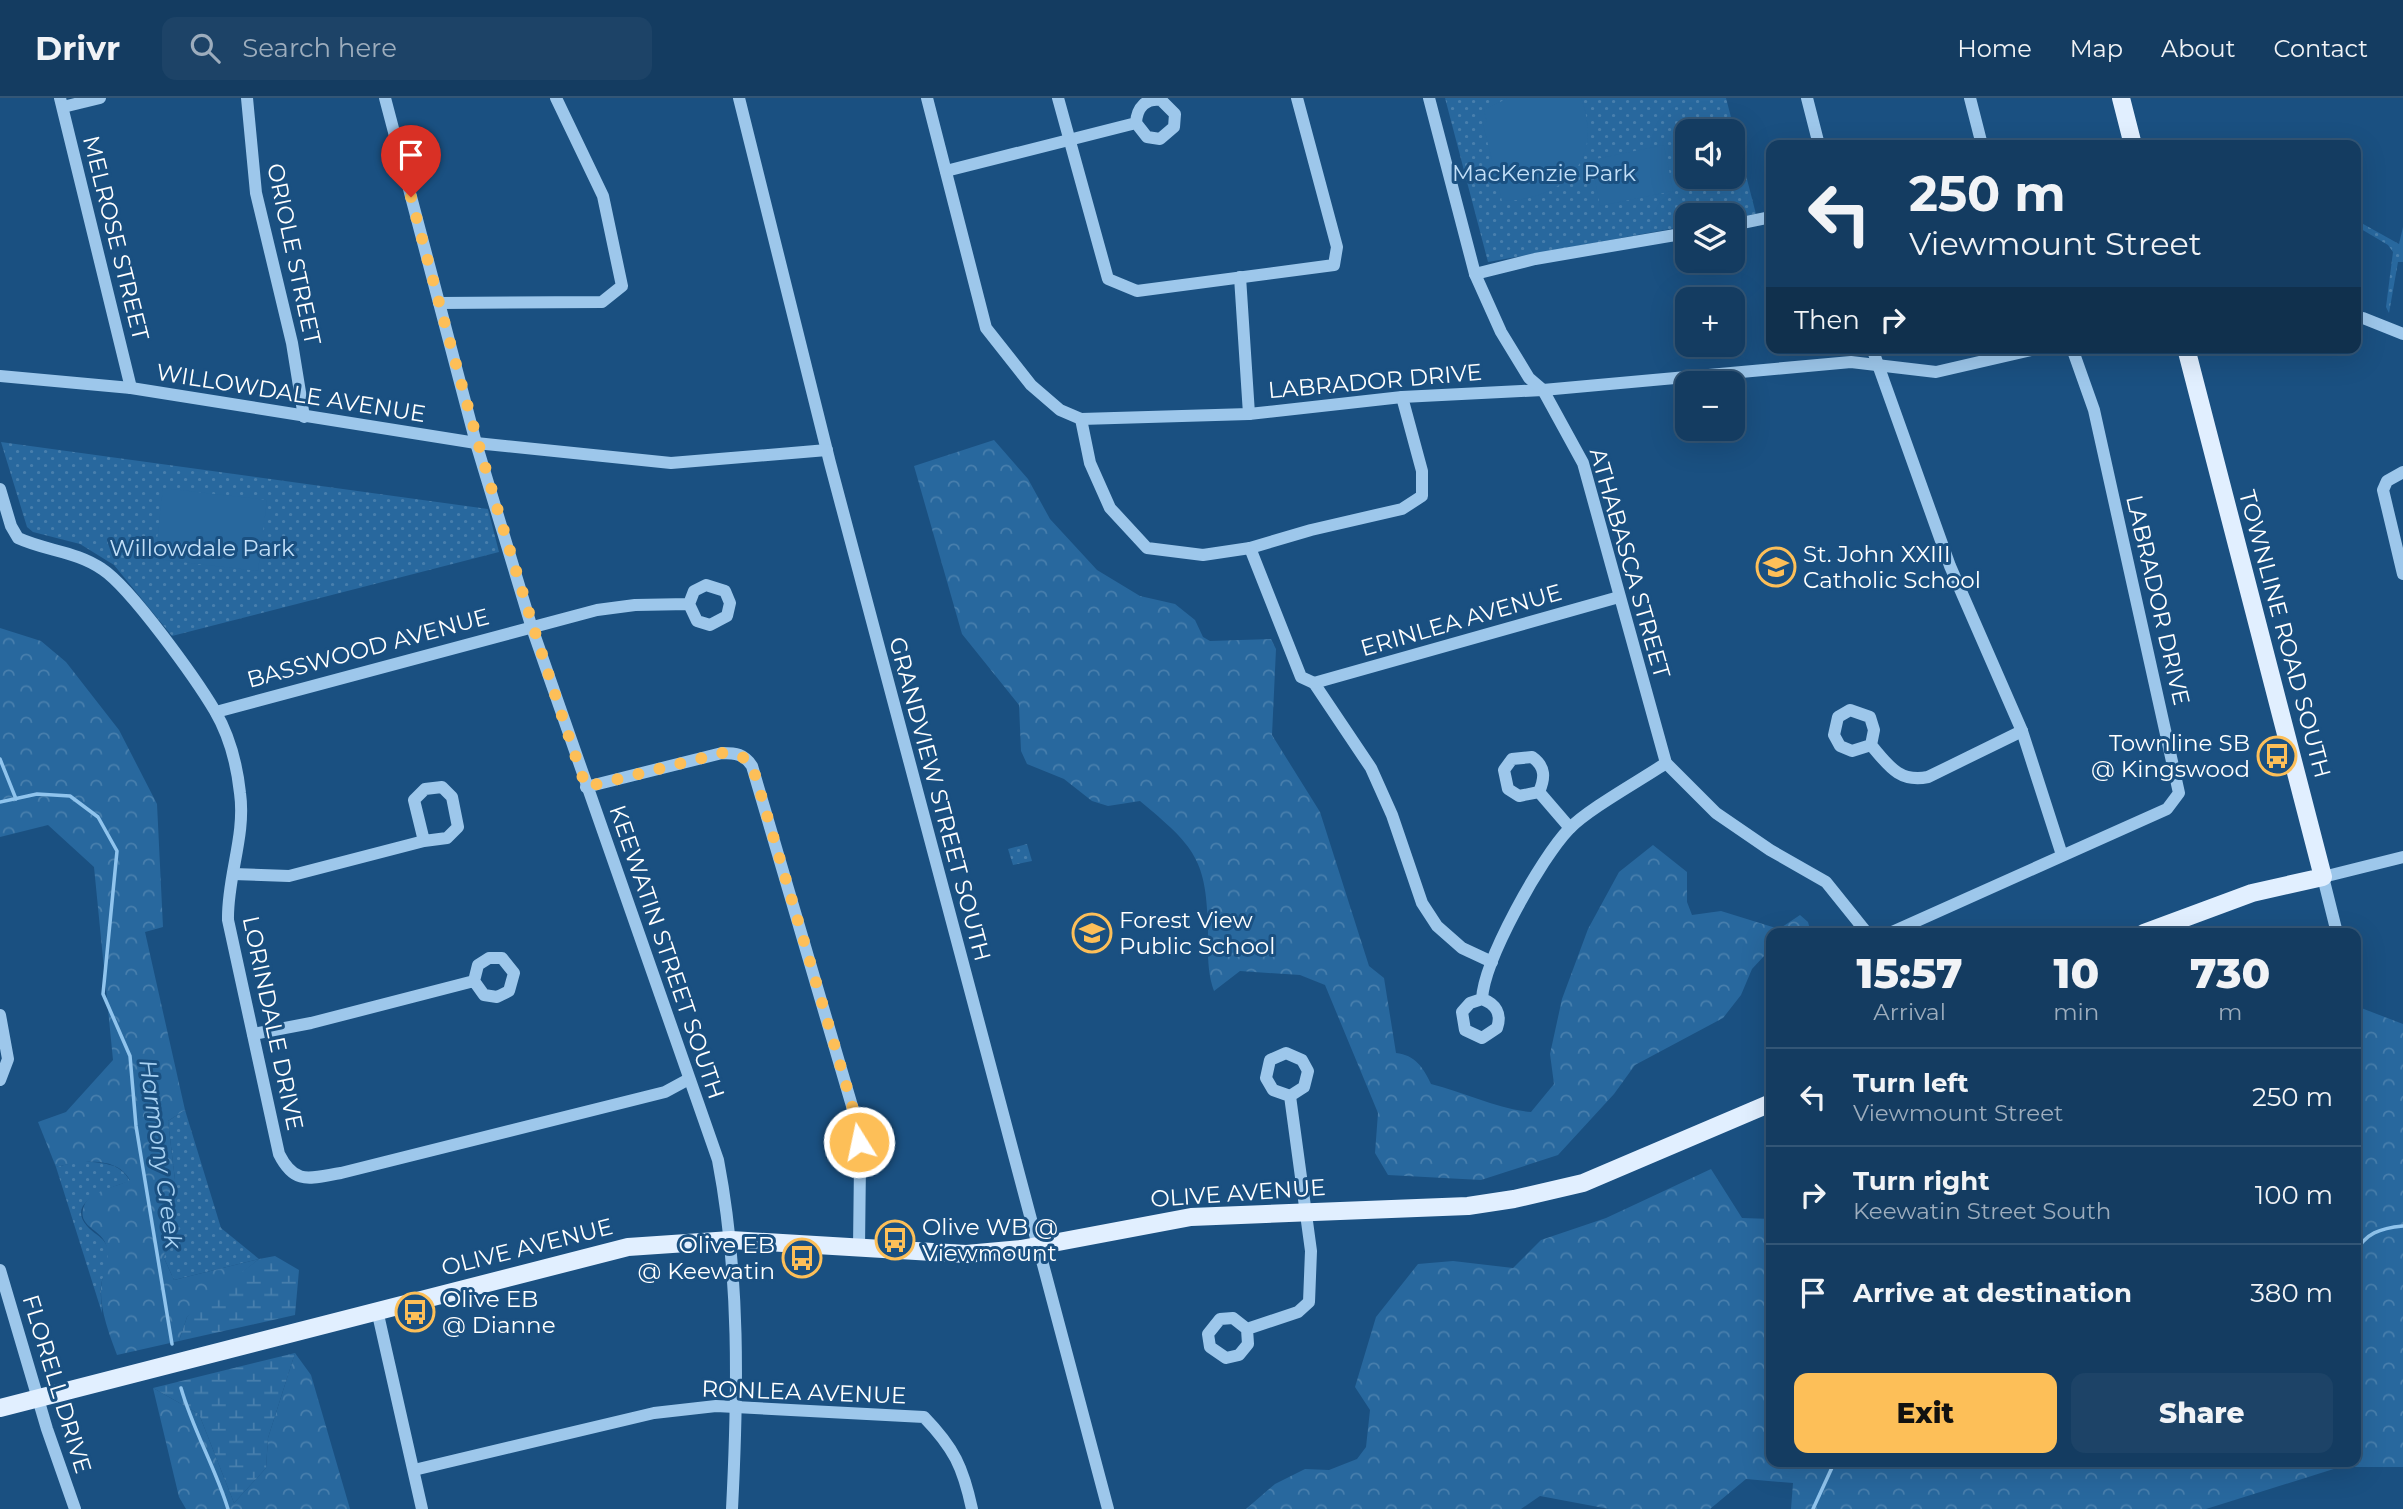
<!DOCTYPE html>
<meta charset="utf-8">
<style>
:root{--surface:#143c61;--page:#1d4367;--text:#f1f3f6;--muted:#9dadbd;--line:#335676;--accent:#fdbf58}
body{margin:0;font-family:Montserrat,sans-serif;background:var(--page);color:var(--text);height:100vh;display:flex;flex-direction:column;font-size:26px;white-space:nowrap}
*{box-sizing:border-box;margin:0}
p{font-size:23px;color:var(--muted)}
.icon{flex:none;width:38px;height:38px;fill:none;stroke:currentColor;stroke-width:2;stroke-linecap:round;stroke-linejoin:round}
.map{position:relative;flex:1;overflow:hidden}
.panel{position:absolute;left:1766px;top:830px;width:595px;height:539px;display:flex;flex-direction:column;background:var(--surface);border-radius:14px;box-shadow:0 7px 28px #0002,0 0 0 2px var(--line)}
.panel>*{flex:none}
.top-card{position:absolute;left:1766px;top:42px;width:595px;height:214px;border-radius:14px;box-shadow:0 7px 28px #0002,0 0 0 2px var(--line);background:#143c61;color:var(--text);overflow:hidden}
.fabs{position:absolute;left:1675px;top:21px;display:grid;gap:14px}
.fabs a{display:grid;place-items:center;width:70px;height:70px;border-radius:14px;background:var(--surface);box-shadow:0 7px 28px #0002,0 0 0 2px var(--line);font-size:35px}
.pin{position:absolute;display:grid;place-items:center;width:60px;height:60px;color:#fff;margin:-72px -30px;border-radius:50% 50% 50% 0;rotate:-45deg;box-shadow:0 0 7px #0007}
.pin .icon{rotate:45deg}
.me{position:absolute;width:77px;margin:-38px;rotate:350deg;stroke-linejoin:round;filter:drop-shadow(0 0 5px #0008)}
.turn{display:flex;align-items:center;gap:24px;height:147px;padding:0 28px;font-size:32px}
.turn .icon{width:91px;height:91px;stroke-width:2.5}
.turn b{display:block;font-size:49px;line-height:60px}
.then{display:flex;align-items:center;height:66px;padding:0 28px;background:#0003;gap:14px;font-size:26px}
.eta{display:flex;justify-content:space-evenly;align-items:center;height:119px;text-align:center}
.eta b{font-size:42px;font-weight:800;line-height:49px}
.action{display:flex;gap:14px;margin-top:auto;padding:14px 28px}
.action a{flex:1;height:80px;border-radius:14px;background:var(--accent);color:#111;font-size:28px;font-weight:800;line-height:80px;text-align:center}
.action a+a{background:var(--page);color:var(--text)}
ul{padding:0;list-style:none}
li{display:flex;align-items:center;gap:21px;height:98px;padding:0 28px;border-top:2px solid var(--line)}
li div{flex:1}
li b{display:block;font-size:26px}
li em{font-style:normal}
header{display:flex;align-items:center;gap:42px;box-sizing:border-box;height:98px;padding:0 35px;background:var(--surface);border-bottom:2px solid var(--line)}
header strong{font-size:33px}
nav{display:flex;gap:38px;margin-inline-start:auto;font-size:24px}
.search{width:490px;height:63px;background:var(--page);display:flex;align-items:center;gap:18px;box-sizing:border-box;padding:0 24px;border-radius:14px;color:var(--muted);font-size:26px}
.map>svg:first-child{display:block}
</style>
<header>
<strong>Drivr</strong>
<div class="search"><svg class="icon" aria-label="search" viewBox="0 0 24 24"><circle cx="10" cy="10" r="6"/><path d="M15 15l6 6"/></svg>Search here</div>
<nav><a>Home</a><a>Map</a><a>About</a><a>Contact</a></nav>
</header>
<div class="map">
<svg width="2403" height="1411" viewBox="0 0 2403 1411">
<defs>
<pattern id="grass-dots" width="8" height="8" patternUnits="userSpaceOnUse" patternTransform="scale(1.75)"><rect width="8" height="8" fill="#28689e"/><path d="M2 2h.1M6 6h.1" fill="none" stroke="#487fad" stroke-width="1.8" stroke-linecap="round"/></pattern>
<pattern id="forest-crowns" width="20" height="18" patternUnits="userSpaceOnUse" patternTransform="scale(1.75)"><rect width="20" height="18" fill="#28689e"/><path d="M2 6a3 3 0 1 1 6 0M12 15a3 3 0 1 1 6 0" fill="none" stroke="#487fad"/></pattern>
<pattern id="wetland-marsh" width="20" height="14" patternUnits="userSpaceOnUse" patternTransform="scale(1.75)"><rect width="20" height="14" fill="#28689e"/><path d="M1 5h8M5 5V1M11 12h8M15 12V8" fill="none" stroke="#487fad"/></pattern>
</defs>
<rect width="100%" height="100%" fill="#1a5081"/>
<g fill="url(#grass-dots)" fill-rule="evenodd">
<path d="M1445,0H1726L1756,116L1733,120L1732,117H1687V128L1488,164ZM1687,33H1732V79H1687Z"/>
<path d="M2356,122L2399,146L2403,129V164H2398L2389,215L2386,209L2393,154L2388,147L2356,128Z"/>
<path d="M1,344L488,411L499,454L172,538L114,467L80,446L33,434L27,429Z"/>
<path d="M1027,746L1032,763L1013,767L1008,751Z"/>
<path d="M185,1012L221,1130L259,1161L174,1182L164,1160L175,1082L168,1023Z"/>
<path d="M80,1063C101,1065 120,1064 130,1083C114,1089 64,1102 87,1128C97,1139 107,1139 109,1157C111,1167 102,1177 101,1188C100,1196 102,1206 102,1215L56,1069Z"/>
</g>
<g fill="url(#forest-crowns)">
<path d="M994,342L1028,381L1050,421L1097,472L1140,498L1175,506L1195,522L1203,539L1210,543L1271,541L1276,551L1272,637L1320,714L1369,868L1384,880L1396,955C1415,957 1423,969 1431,986C1464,994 1497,1011 1531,1014L1554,986L1550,956L1562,901L1588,831L1619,774L1653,747L1687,774V804L1692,817L1721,813L1779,831L1800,817L1808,824L1811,835H1771V859L1764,858L1752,871L1741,897L1723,920L1635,967L1614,996L1558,1057L1481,1082L1388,1077L1375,1055L1378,1015L1325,887L1300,877L1240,873L1214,893C1207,874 1208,855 1208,834C1207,761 1195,749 1140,703L1108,708L1092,703L1064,681L1027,666L1021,653L1019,607L962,536L914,368Z"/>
<path d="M0,530L41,543L66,564L119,632L157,706L163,829L145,834L185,1012L168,1023L175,1082L164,1160L174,1182L259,1161L187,1219L179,1243L117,1257C109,1235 100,1213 101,1189C103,1172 111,1163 106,1147C102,1131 76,1129 84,1108C89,1093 117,1089 130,1082C116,1057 81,1063 56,1069L38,1024L66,1014L113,962L94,769L48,727L0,739Z"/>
<path d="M2356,908L2403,926V1369H2340L2206,1411H1791L1793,1385L1746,1381L1710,1411H1609L1540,1398L1521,1411H1246L1275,1386L1305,1371L1329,1372L1357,1361L1366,1349L1370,1312L1355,1289L1376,1219L1418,1166L1453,1163L1513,1170L1541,1142L1606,1120L1711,1071L1742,1120L1771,1121V1363H2356Z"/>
<path d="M295,1255L311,1277L350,1411H186L179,1399L153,1290L199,1316L234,1405L266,1370L268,1340Z"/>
</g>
<g fill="url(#wetland-marsh)">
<path d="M275,1158L299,1172L295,1217L179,1243L187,1219L200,1206L259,1161Z"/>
<path d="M295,1255L268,1340L266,1370L234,1405L199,1316L153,1290Z"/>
</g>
<g fill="#28689e">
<path d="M1508,0H1581C1605,63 1562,102 1502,103L1483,26L1487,25L1484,12Z"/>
<path d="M1664,47L1673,93L1600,108L1591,62Z"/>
<path d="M163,390L267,402L258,473L155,461Z"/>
</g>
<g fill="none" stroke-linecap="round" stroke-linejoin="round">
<g stroke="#90c4ed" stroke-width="3.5">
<path d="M0,661L16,701"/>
<path d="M0,704L37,696L70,698L98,719L117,753L103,896L130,958L136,1028L172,1246"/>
<path d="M2356,1156C2363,1135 2382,1130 2403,1128"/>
<path d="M181,1290C193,1332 215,1369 228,1411"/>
<path d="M1813,1411L1835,1363"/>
</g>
<g stroke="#9dc7eb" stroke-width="12">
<path d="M60,0L131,290"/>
<path d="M247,0L256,95L292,245L304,319"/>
<path d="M385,0L476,345L531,527L718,1062C740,1177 738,1294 732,1411"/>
<path d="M739,0L830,365L1108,1411"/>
<path d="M927,0L986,230L1031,287L1060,312L1081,321L1249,316L1402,299L1543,292L1851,264L1936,274L2040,250"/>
<path d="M1058,0L1108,181L1137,193L1334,167L1337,149L1297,0"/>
<path d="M1429,0L1475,176L1501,234L1529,280L1543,292L1583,365L1666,665L1716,715L1770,752L1826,784L1867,835"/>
<path d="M1807,0L1819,47"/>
<path d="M1970,0L1982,47"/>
<path d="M63,9L100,0"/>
<path d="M946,73L1136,25C1137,9 1146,0 1161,2L1175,16L1174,29L1160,41L1147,39L1136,25"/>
<path d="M1732,127L1771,119"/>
<path d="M1475,176L1535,161L1687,135"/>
<path d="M1240,179L1249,316"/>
<path d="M439,205L602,204L622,188L603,98L556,0"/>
<path d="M2363,220L2403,236"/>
<path d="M1872,250L1950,468L2022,633L2062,757"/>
<path d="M0,278L131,290L476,345L671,365L827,352"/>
<path d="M1081,321L1090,365L1110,410L1147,450L1203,457L1250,450L1311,432L1402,411L1422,398V373L1402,299"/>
<path d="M2403,374L2387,383L2383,392L2403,476"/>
<path d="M0,391L11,428L18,440C46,453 76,453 102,471C131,490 196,581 215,613C229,637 237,667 240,695C246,738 227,779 228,822L279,1056C295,1088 310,1080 341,1075L665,994L689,981"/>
<path d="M1250,450L1301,579L1314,585L1371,670L1392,717L1422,805L1437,828L1462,850L1492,864"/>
<path d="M1314,585L1619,499"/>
<path d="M216,614L597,512L635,507L689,506L694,493L706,487L725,493L730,505L727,518L710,527L697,523L689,506"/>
<path d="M1871,647L1874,632L1870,619L1850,612L1838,619L1834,637L1840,648L1852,653L1871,647C1888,667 1899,685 1928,679L2022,633"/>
<path d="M586,689L722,655C736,655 744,656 752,668L857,1025L860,1065L859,1149"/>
<path d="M1539,694C1545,680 1546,669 1532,659L1512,661L1504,672L1508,691L1519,698L1539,694L1570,730"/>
<path d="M233,776L289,778L424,743L414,702L425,691L442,689L452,699L458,729L447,740L424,743"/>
<path d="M1890,835L2167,711L2179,695L2094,312L2072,250"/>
<path d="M2337,835L2323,779L2403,759"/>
<path d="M1482,901C1496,906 1502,916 1497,930L1482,940L1465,932L1462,914L1470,905L1482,901C1484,862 1541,760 1569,731C1588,711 1641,682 1666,665"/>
<path d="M0,917L8,961L0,982"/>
<path d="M253,936L311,925L474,883L478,867L489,860H502L514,875L509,893L497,899L484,897L474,883"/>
<path d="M0,1172L47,1331L75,1411"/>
<path d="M377,1212L422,1411"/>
<path d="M1247,1231L1248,1246L1239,1257L1226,1260L1210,1249L1208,1236L1220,1221L1233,1220L1247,1231L1298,1214L1309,1204L1311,1153L1290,998L1273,992L1266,980L1270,962L1286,955L1302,962L1308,973L1304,989L1290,998"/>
<path d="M414,1372L654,1315L716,1308L924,1319C954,1350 963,1369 972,1411"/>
</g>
<g stroke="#e1efff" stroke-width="18">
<path d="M2121,0L2133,47"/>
<path d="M2144,835L2252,795L2323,779L2186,250"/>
<path d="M0,1310L628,1149L731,1142L966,1156L1021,1151L1191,1119L1468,1108L1514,1101L1583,1085L1771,1005"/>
</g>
</g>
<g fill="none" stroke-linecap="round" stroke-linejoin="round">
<path stroke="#fdbf58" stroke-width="12" stroke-dasharray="0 21.6" d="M411,99C463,298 519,494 586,689L722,655C742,655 750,661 756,680L852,1007L859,1044"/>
</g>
<defs>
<symbol id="school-ring" viewBox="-11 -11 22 22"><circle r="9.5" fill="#1a5081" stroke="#fdbf58" stroke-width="1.5"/><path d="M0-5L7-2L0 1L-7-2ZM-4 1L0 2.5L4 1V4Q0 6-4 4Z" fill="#fdbf58"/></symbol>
<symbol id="bus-ring" viewBox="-11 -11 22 22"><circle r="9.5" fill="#1a5081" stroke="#fdbf58" stroke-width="1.5"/><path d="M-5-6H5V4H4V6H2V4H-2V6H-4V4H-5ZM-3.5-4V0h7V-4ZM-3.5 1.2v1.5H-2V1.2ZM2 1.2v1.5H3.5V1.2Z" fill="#fdbf58"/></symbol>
</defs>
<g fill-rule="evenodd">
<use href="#school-ring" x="1754" y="447" width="44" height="44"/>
<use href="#bus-ring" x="2255" y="636" width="44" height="44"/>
<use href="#school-ring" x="1070" y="813" width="44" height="44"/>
<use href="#bus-ring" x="873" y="1120" width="44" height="44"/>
<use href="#bus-ring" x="780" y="1138" width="44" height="44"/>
<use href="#bus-ring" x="393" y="1192" width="44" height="44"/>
</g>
<g text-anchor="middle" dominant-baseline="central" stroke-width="6" stroke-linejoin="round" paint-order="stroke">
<g font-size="23" fill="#c2dff8" stroke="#1a5081">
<text x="1544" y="75">MacKenzie Park</text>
<text x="202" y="450">Willowdale Park</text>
</g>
<g font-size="23" fill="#fff" stroke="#1a5081">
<text transform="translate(116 140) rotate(76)">MELROSE STREET</text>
<text transform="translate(294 156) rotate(78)">ORIOLE STREET</text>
<text transform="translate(1375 283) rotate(-5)">LABRADOR DRIVE</text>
<text transform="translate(291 295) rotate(9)">WILLOWDALE AVENUE</text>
<text transform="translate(1630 465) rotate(74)">ATHABASCA STREET</text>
<text transform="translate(2158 502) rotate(77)">LABRADOR DRIVE</text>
<text transform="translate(1461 522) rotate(-16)">ERINLEA AVENUE</text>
<text transform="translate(2285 536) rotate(75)">TOWNLINE ROAD SOUTH</text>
<text transform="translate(368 550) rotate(-15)">BASSWOOD AVENUE</text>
<text transform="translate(940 701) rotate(75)">GRANDVIEW STREET SOUTH</text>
<text transform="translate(667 854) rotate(71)">KEEWATIN STREET SOUTH</text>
<text transform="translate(273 925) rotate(78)">LORINDALE DRIVE</text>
<text transform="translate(1238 1095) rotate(-4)">OLIVE AVENUE</text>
<text transform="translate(527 1149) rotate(-14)">OLIVE AVENUE</text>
<text transform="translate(57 1286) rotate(73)">FLORELL DRIVE</text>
<text transform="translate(804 1294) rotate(2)">RONLEA AVENUE</text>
</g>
<g font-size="23" fill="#fff" stroke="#1a5081" text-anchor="start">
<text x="1803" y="456">St. John XXIII<tspan x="1803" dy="26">Catholic School</tspan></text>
<text x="2250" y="645" text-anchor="end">Townline SB<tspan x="2250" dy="26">@ Kingswood</tspan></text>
<text x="1119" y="822">Forest View<tspan x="1119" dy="26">Public School</tspan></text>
<text x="922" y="1129">Olive WB @<tspan x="922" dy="26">Viewmount</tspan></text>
<text x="775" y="1147" text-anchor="end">Olive EB<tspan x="775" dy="26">@ Keewatin</tspan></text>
<text x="442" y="1201">Olive EB<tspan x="442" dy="26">@ Dianne</tspan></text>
</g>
<g font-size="24" font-style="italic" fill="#a8d1f2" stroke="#1a5081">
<text transform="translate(161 1056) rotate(82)">Harmony Creek</text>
</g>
</g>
</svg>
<div class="fabs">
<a><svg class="icon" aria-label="sound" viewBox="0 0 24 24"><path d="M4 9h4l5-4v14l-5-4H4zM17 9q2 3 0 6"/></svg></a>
<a><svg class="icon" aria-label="layers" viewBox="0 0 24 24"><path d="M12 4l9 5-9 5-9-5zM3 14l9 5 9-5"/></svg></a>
<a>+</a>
<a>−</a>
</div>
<div class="pin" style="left:411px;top:99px;background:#d93025"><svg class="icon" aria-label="arrive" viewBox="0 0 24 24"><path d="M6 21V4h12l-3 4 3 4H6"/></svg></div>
<svg class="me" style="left:859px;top:1044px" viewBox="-20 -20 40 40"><circle r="17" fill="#fdbf58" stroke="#fff" stroke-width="3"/><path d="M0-11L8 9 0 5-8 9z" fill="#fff"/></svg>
<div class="top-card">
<div class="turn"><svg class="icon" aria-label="left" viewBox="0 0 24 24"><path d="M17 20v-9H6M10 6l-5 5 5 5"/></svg><div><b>250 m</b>Viewmount Street</div></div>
<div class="then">Then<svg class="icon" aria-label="right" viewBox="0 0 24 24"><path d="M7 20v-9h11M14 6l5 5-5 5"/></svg></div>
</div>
<section class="panel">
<div class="eta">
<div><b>15:57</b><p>Arrival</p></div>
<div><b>10</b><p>min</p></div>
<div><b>730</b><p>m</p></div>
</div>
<ul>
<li><svg class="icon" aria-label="left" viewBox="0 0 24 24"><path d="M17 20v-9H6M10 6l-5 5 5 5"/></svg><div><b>Turn left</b><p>Viewmount Street</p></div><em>250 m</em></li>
<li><svg class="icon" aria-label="right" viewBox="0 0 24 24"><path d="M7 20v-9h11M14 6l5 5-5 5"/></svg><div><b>Turn right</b><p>Keewatin Street South</p></div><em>100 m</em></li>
<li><svg class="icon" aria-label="arrive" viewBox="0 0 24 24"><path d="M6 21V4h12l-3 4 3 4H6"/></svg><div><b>Arrive at destination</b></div><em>380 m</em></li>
</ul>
<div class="action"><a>Exit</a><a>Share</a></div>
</section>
</div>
